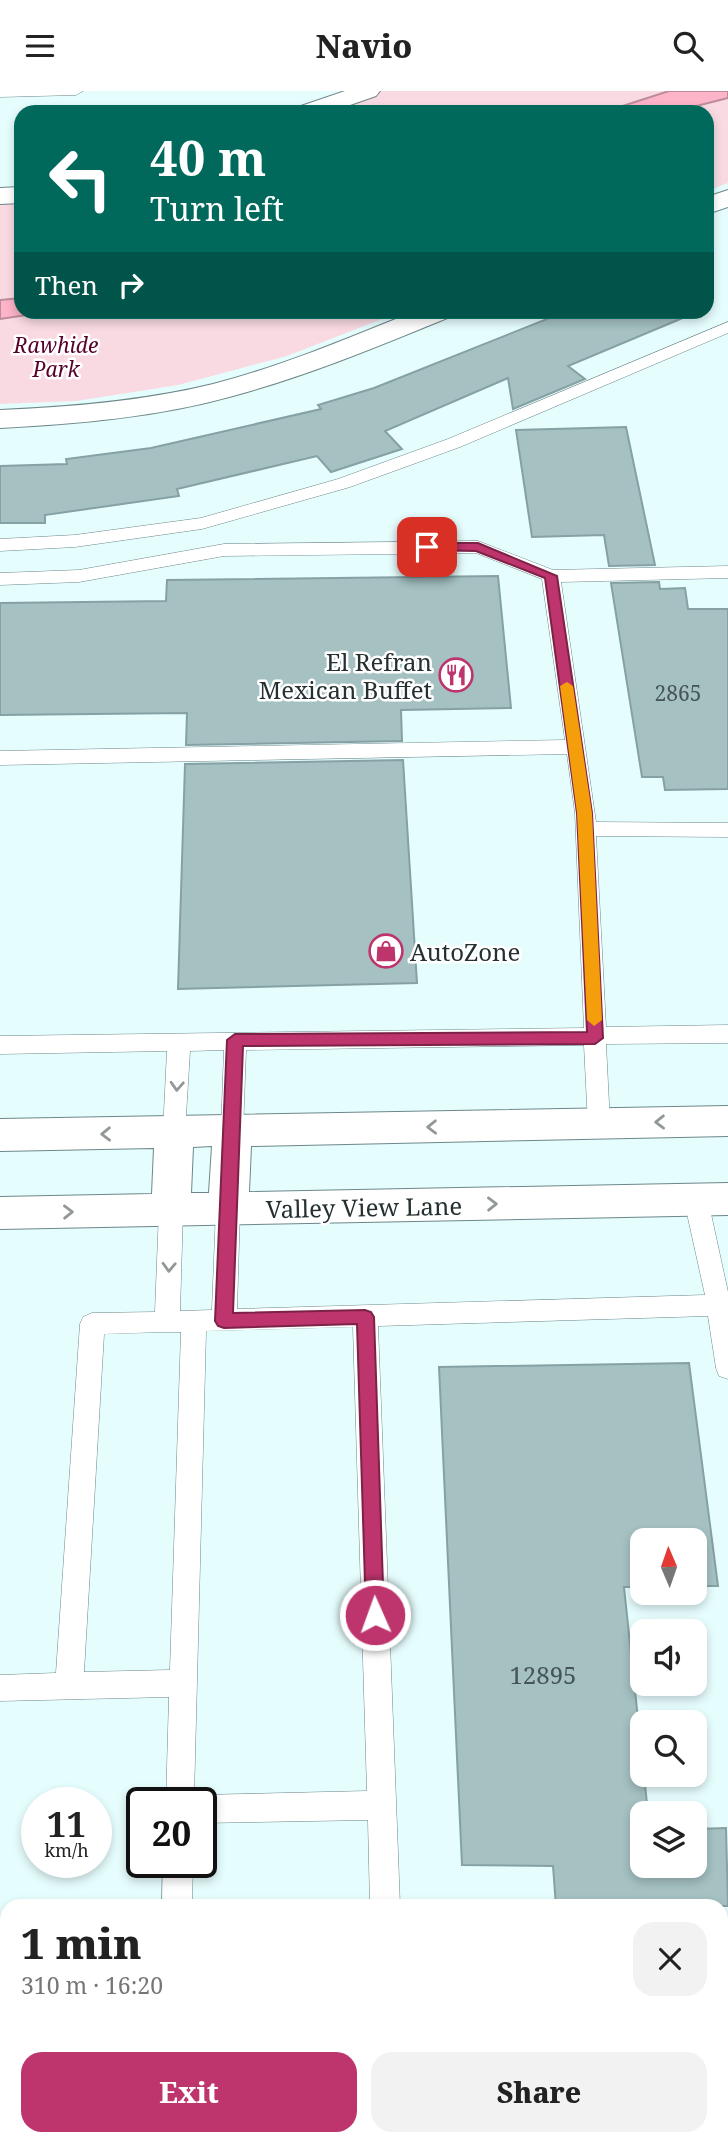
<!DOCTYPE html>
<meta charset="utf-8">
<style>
:root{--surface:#fff;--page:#f2f2f2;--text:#222;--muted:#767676;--accent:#be346d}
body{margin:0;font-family:"Noto Serif",serif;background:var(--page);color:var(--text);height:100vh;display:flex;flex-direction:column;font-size:26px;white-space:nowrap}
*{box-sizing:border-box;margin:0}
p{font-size:23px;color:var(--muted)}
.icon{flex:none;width:38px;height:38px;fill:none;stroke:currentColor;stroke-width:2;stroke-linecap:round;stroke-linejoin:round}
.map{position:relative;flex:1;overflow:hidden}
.drawer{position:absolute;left:0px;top:1808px;width:728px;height:247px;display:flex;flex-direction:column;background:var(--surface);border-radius:21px 21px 0 0;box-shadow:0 4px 10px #0003}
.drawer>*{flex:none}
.hud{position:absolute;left:14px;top:14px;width:700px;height:214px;border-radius:21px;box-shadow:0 4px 10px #0003;background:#00695c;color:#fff;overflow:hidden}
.needle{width:46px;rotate:358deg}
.fabs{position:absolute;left:630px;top:1437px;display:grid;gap:14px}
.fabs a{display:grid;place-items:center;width:77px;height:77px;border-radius:14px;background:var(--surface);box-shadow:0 4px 10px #0003;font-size:35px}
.speed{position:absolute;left:21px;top:1696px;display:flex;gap:14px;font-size:35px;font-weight:700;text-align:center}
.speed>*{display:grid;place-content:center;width:91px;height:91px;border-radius:50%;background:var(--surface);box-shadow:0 4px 10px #0003;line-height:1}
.speed small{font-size:18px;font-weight:400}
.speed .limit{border:4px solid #111;border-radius:10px;background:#fff;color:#111}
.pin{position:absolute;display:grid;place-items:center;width:60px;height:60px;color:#fff;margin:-30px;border-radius:14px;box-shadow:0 4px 10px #0006}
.me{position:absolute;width:77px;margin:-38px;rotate:358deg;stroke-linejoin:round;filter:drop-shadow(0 0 5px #0008)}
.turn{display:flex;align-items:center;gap:24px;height:147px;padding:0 21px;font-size:32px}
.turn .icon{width:91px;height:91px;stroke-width:2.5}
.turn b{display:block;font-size:49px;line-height:60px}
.then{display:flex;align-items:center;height:66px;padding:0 21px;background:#0003;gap:14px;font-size:26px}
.round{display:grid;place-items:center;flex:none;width:74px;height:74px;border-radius:21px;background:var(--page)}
.overview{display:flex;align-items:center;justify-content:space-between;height:119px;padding:0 21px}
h1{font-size:42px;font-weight:800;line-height:52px}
.button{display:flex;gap:14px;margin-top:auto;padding:14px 21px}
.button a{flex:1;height:80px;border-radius:21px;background:var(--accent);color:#fff;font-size:28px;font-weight:800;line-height:80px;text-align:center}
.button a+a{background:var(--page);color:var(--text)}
header{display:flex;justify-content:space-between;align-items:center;height:91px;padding:0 21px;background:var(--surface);font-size:32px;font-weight:800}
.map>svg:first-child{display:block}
</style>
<header><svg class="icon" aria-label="menu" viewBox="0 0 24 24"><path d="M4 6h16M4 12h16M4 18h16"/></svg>Navio<svg class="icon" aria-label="search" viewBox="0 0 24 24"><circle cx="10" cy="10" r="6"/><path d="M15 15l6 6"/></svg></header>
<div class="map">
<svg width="728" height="2053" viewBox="0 0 728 2053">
<rect width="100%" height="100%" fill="#e6fdfe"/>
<g fill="#fadae2">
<path d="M381,0H728V92L707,100V21H321Z"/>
<path d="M0,107H21V220L400,221L287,265L178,294L76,310L0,313Z"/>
</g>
<g fill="#fdb3c8" stroke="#bc8c9b" stroke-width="2">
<path d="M669,0H728V7L673,21H604Z"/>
<path d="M21,207V220L47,221L0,228V209Z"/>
</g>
<g fill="#a5c1c2" stroke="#86a1a3" stroke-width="2">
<path d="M567,220L697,221L568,275L585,288L513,318L508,287L385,340L402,358L331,381L317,365L177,398L179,405L45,424V432H0V375L67,373L66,368L151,357L321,318L318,314L374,297Z"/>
<path d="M626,336L655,474L609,475L604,444L532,446L516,339Z"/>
<path d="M498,485L511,617L401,619L402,650L186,654L187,622L0,624V512L166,510L167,489Z"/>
<path d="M659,491L660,498L685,497L688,518H728V698L665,699L663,686H642L611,492Z"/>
<path d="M403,669L417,892L178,898L185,673Z"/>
<path d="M689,1272L718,1495H695V1449H642V1496H624L648,1722H642V1774H695V1738L726,1737L728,1815H556L553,1775L462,1774L439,1276Z"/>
</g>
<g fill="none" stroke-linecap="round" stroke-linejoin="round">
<defs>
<g id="lane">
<path d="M0,0H83L76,4L0,6Z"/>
<path d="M728,231V242L460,356L350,396L202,438L75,456L0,460V448L75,444L201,427L338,388L448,348Z"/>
<path d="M478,450L553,479L728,475V487L561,491L596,731L728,732V746L596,745L606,936L728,934V952L606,953L610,1033L607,1039L599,1042L591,1039L588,1033L584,954L246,959L243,1040L240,1046L232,1049L224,1046L221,1040L224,959L190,960L185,1041L182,1047L174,1050L166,1047L163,1041L167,960L0,963V945L584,937L575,722L567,663L0,674V660L565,649L542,488L476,462L224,465L79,491L0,494V482L79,479L224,453Z"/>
<path d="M696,1099L704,1102L708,1109L728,1201V1288L719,1285L716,1277L708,1225L378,1235L400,1815H370L368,1729L201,1732V1712H166L169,1606L0,1610V1584L56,1582L80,1233L83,1226L92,1222L155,1221L159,1120L163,1113L171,1110L179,1113L183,1120L180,1220L212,1219L216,1119L220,1112L228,1109L236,1112L240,1119L237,1218L705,1204L684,1109L688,1102ZM353,1236L367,1700L201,1704L194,1706L206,1240ZM164,1241H181L170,1579L84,1581L104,1243Z"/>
<path d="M163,1771H193L192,1815H162Z"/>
<path d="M154,2048H185L186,2053H154Z"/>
<path d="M376,2048H407L409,2053H377Z"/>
</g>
<g id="street">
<path d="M345,0H380L376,5L330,21H295L298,16Z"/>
<path d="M21,96V112L0,113V97Z"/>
<path d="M728,99V116L707,123V106Z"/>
<path d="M415,220H453L450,226C379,255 307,285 233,305C158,326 78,333 0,337V319C71,316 144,310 213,293C282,275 349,247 415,220Z"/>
</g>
<path id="secondary" d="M728,1015V1045L251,1055L249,1101L728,1092V1124L0,1138V1106L152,1103L154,1057L0,1060V1028ZM212,1055L209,1102H191L193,1056Z"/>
</defs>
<use href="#lane" stroke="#6d8789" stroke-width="1"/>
<use href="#street" stroke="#6d8789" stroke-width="2"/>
<use href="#secondary" stroke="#6d8789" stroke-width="2"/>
<use href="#lane" fill="#fff" fill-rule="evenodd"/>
<use href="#street" fill="#fff" fill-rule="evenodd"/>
<use href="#secondary" fill="#fff" fill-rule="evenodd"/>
</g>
<defs><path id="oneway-chevron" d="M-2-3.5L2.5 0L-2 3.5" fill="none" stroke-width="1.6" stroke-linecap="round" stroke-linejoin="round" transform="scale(1.75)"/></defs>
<g stroke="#929898">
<use href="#oneway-chevron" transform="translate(177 995) rotate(93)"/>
<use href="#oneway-chevron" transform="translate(660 1031) rotate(179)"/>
<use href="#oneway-chevron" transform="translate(432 1036) rotate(179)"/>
<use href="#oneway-chevron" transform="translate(106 1043) rotate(179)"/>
<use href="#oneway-chevron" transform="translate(492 1113) rotate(-1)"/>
<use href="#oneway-chevron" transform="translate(68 1121) rotate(-1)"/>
<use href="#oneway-chevron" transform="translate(169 1176) rotate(92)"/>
</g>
<path fill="#be346d" stroke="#7c2247" stroke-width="2" d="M427,452H478L557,485L592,722L603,947L595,953L243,955L233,1222L365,1219L371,1221L374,1226L384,1524L382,1530L375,1533L368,1530L366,1524L357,1233L224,1237L218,1235L215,1230L227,949L235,943L587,941L577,722L545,487L476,460L422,459V454Z"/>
<path fill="#f59e0b" d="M567,591L573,595L592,722L602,929L594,935L587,929L577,722L560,595Z"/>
<defs>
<symbol id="restaurant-ring" viewBox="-11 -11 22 22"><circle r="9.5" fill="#fff" stroke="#be346d" stroke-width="1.5"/><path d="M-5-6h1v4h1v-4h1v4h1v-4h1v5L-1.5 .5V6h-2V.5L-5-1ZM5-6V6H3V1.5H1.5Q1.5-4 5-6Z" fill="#be346d"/></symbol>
<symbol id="shop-ring" viewBox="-11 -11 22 22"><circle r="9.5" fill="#fff" stroke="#be346d" stroke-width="1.5"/><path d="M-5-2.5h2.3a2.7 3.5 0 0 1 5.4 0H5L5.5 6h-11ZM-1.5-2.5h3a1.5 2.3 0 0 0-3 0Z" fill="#be346d"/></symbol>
</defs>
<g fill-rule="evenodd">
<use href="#restaurant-ring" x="437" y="565" width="38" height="38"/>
<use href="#shop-ring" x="367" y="841" width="38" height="38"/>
</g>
<g text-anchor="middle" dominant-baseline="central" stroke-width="5" stroke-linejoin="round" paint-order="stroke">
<g font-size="21" font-style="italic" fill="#57002a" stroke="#fff">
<text x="56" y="254">Rawhide<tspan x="56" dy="24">Park</tspan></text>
</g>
<g font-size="21" fill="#455455">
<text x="678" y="602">2865</text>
</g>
<g font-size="24" fill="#253031" stroke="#fff" text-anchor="end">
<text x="432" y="570">El Refran<tspan x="432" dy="28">Mexican Buffet</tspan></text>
<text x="410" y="860" text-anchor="start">AutoZone</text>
</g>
<g font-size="24" fill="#253031" stroke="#fff">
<text transform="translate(364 1116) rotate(-1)">Valley View Lane</text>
</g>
<g font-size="24" fill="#455455">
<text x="543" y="1583">12895</text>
</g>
</g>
</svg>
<div class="fabs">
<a><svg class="needle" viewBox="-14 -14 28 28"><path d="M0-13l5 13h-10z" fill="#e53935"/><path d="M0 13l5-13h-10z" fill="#767676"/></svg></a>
<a><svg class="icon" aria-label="sound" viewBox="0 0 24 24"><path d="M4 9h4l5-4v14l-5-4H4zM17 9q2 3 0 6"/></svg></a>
<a><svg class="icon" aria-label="search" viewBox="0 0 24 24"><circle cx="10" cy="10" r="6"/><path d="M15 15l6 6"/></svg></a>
<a><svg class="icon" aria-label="layers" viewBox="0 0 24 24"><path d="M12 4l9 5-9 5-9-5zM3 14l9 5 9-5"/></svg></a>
</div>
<div class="speed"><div>11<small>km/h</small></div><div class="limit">20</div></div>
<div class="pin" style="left:427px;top:456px;background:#d93025"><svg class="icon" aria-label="arrive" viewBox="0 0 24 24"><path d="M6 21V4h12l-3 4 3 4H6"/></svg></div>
<svg class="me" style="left:375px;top:1524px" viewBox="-20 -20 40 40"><circle r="17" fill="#be346d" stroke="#fff" stroke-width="3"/><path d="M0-11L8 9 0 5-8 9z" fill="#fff"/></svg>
<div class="hud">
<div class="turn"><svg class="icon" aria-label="left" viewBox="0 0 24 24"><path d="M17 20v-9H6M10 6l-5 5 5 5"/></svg><div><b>40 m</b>Turn left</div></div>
<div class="then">Then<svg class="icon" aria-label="right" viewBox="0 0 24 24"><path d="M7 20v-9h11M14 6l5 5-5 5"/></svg></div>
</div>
<section class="drawer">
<div class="overview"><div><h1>1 min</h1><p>310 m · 16:20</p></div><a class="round"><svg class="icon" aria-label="close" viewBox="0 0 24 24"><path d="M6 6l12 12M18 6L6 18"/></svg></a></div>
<div class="button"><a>Exit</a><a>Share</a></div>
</section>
</div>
